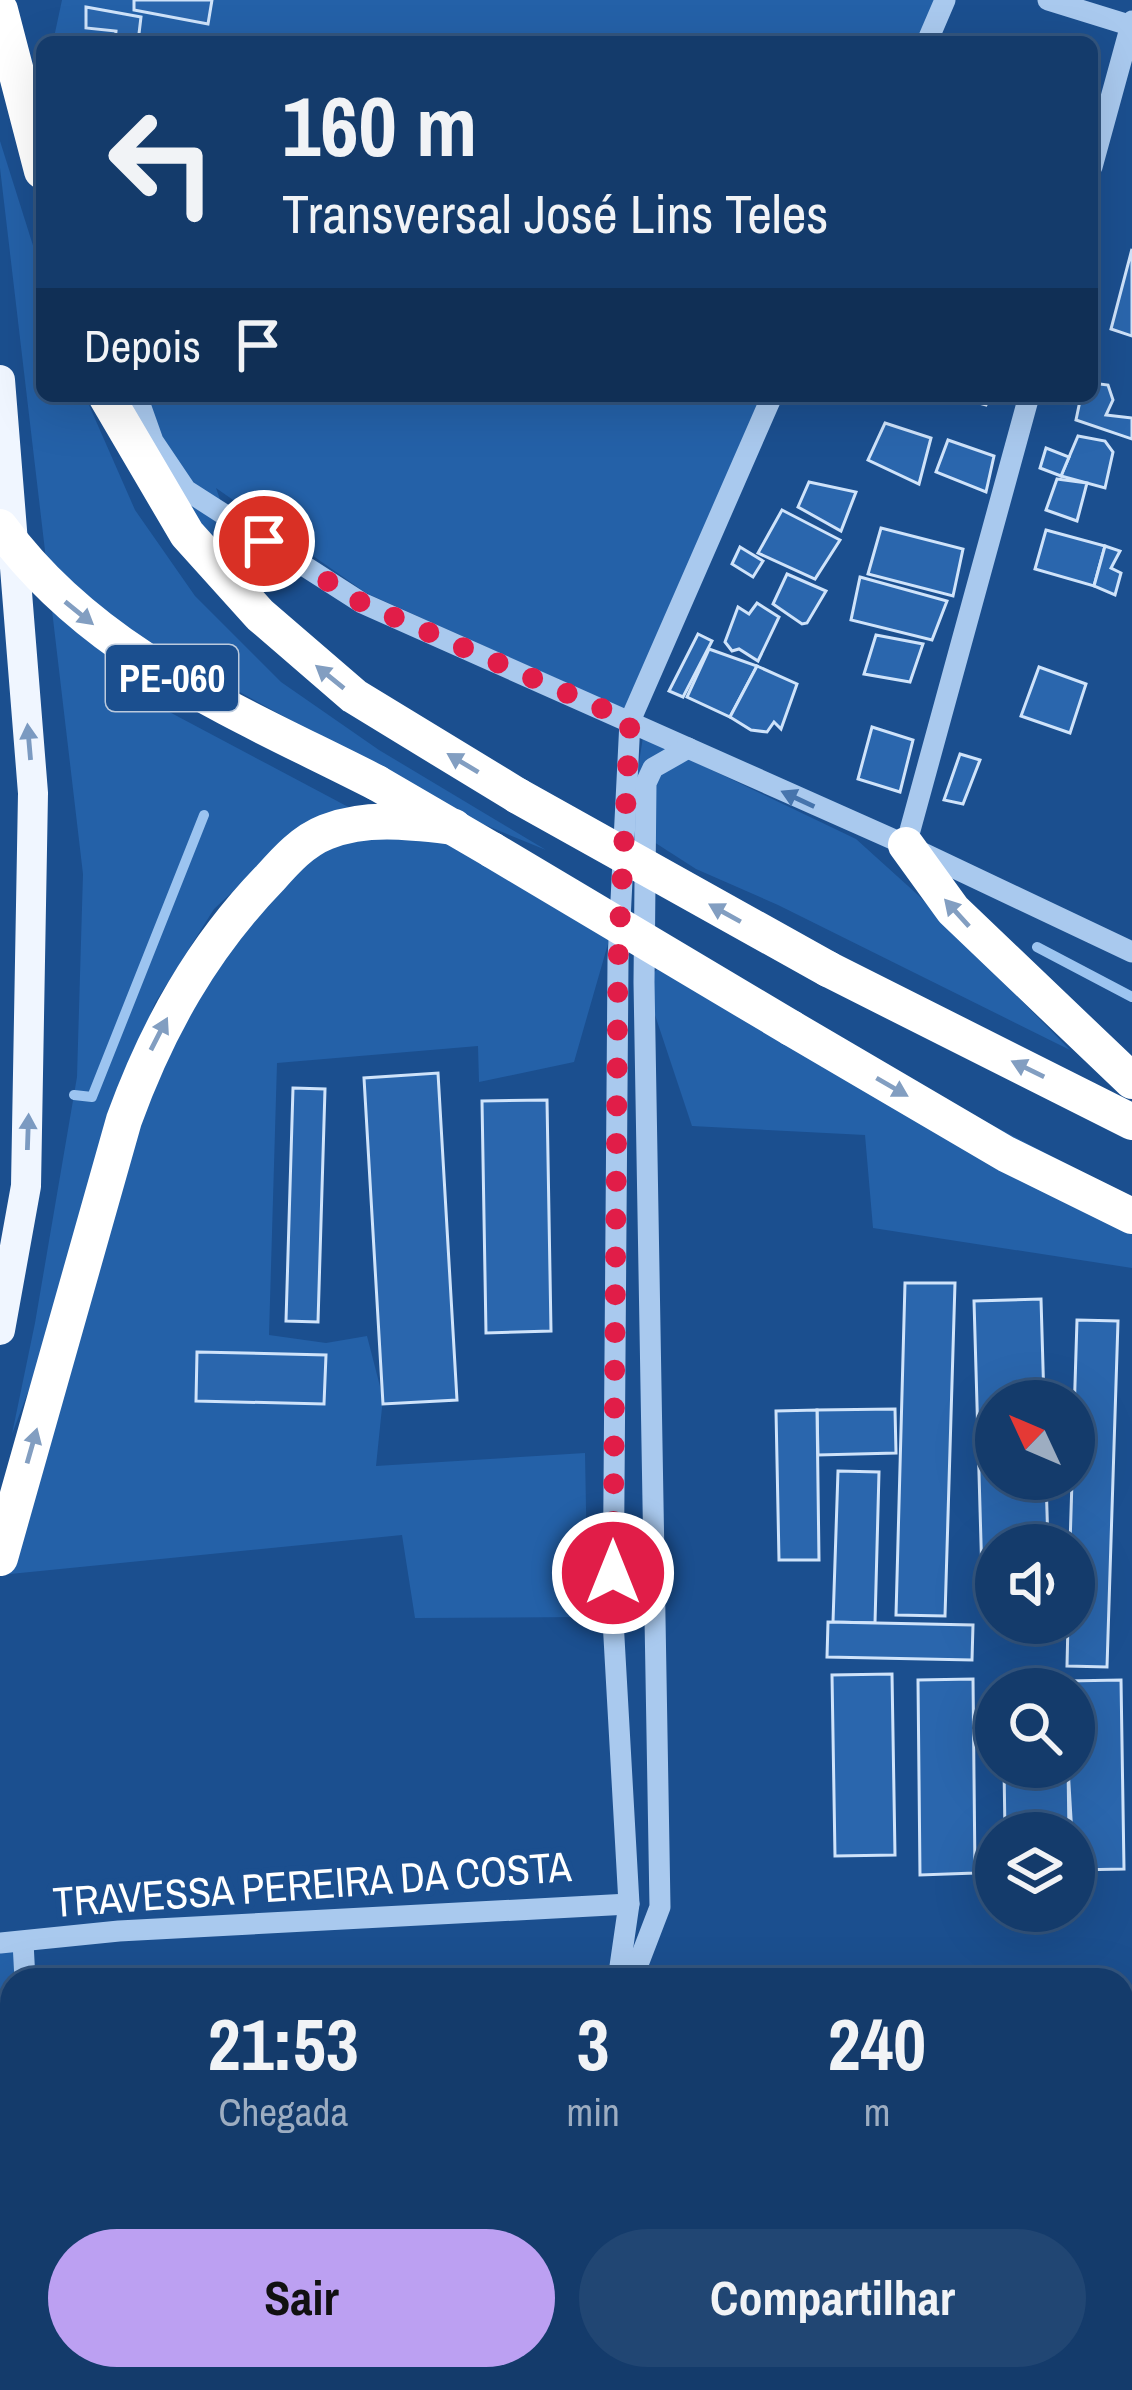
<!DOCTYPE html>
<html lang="pt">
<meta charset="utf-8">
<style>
:root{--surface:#143b6b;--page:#214673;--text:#f1f3f6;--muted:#9dadc1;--line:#33557e;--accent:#bca0f2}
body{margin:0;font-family:"Archivo Narrow",sans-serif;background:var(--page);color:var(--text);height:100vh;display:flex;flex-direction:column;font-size:45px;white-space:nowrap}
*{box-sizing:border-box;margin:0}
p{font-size:39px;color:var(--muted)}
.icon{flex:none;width:66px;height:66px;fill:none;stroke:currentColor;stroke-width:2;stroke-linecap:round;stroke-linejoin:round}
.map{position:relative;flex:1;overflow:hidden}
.drawer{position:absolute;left:0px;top:1968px;width:1134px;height:423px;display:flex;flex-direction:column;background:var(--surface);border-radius:36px 36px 0 0;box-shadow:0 12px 48px #0002,0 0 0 3px var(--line)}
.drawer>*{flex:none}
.hud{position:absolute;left:36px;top:36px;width:1062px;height:366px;border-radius:18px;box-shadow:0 12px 48px #0002,0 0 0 3px var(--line);background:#143b6b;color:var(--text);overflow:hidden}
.needle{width:78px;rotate:314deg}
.fabs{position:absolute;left:975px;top:1380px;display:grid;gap:24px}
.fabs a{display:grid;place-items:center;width:120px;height:120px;border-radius:50%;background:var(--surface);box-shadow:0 12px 48px #0002,0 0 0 3px var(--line);font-size:60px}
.pin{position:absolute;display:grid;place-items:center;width:102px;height:102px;color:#fff;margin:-51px;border:6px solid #fff;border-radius:50%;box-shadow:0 3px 12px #0007}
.me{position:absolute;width:132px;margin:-66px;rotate:0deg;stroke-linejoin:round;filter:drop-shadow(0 0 9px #0008)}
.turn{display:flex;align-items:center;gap:42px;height:252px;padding:0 48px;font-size:54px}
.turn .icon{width:156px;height:156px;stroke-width:2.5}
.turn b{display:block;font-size:84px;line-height:102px}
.then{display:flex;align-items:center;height:114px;padding:0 48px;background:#0003;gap:24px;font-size:45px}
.eta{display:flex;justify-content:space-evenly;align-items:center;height:204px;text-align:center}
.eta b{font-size:72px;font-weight:700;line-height:84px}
.action{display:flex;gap:24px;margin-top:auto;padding:24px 48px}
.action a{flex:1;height:138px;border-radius:72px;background:var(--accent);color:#111;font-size:48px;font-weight:700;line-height:138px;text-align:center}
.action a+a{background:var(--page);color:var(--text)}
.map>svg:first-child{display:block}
</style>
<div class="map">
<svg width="1132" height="2390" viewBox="0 0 1132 2390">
<rect width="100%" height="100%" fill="#1b4f8f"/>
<g fill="#2461a8">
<path d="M62,0H945L927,42H53Z"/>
<path d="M0,141L42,274V396H85L135,510L195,596L281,682L379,750L546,850L473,820L183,661L160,707L354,810L297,832L214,909L155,1003L109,1118L41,1358L12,1434L35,1323L77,1077L83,874L0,168Z"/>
<path d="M106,396H772L630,721L540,671L366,593L216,488L260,615Z"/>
<path d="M643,737L856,839L918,895L1070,1050L778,905L696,869L629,826Z"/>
<path d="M408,799L614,923L574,1062L479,1082L478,1046L277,1063L269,1335L326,1343L367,1336L383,1398L376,1466L585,1453L588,1617L415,1618L402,1535L0,1575L98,1206L201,974L310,856Z"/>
<path d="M670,957L1132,1198V1268L873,1228L865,1135L692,1126L644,982Z"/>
<path d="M23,1942L25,1980H12V2379H39V2390H0V1943Z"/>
</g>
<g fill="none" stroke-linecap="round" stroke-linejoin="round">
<g stroke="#9cc4f0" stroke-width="10">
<path d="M1037,947L1132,997"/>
<path d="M74,1095L92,1097L204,815"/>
</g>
</g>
<g fill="#2a66ad" stroke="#cfe3fa" stroke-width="3">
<path d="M134,0H212L208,24L134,10Z"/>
<path d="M86,7L141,17L138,42H115L116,31L86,28Z"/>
<path d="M1132,249V336L1111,329Z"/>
<path d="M1092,383L1108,385L1113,400L1106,415L1132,418V439L1076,420L1081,396H1092Z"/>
<path d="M953,396H990L986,405Z"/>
<path d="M885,423L931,438L919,484L868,460Z"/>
<path d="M1078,436L1105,441L1113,452L1105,488L1061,476Z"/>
<path d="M948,440L994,456L986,492L936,472Z"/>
<path d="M1046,448L1069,457L1061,476L1040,468Z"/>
<path d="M1057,479L1087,483L1077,521L1046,510Z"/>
<path d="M809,482L856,492L841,531L798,507Z"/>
<path d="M782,510L840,540L815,579L758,553Z"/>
<path d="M881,528L963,549L953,596L868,574Z"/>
<path d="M1046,530L1105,546L1094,586L1035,569Z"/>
<path d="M1105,546L1120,551L1111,568L1121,573L1115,595L1094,586Z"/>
<path d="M740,547L763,561L753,577L732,564Z"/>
<path d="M787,574L826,591L807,623L802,624L773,604Z"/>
<path d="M860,577L947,601L932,640L851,620Z"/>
<path d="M757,603L779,617L758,661L739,649L732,651L725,642L738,607L749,614Z"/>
<path d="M698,634L712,641L683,697L669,691Z"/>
<path d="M876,635L923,644L910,682L864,674Z"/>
<path d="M709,649L757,666L730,717L687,697Z"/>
<path d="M757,666L797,684L781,729L774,722L767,732L751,730L730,717Z"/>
<path d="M1039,667L1086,684L1070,733L1021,716Z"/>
<path d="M872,727L913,740L900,792L858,779Z"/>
<path d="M960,754L980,760L963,804L944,800Z"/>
<path d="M438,1073L457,1400L383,1404L364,1078Z"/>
<path d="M293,1088L325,1089L318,1322L286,1321Z"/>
<path d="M547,1100L551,1331L486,1333L482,1101Z"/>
<path d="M905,1283H955L945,1616L896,1615Z"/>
<path d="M1041,1299L1044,1401H996V1479H1046L1048,1545H996V1577H982L974,1301Z"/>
<path d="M1077,1320L1118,1321L1107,1667L1067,1666L1068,1623H1074V1545H1070Z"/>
<path d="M197,1352L326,1355L324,1404L196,1401Z"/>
<path d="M895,1409L896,1453L818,1455L817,1410Z"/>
<path d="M817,1410L819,1560H779L776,1411Z"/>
<path d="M838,1471L879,1472L875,1623L833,1622Z"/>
<path d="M828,1622L973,1625L972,1660L827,1657Z"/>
<path d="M892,1674L895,1855L835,1856L832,1675Z"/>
<path d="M973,1679L975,1873L920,1875L918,1680Z"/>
<path d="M1121,1680L1124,1869L1074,1870L1068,1767H1074V1689H1067V1681Z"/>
<path d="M1067,1681V1689H1003V1683Z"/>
<path d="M1004,1767H1068L1069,1833H1005Z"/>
</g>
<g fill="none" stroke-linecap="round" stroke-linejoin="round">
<g stroke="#a9c9ee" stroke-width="21">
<path d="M1048,0L1132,26"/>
<path d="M927,42L945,0"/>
<path d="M1092,167L1132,21"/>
<path d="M137,396L153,441L186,490L362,603L906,845L1132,952"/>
<path d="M906,845L1029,396"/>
<path d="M23,1942L25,1980"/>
<path d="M0,1943L119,1931L629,1904"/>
<path d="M618,1980L629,1904L613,1620L618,960L630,721L772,396"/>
<path d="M632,1980L660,1907L644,982L646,783L653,768L688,748"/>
<path d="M1122,2000H1132"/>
<path d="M1122,2365L1132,2364"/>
<path d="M39,2379V2390"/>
<path d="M582,2390L749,2379"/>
</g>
<path stroke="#f0f6ff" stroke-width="30" d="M0,380L33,793L26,1186L0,1330"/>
<g stroke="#fff" stroke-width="36">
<path d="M0,10L42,171"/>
<path d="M106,396L187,534L260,615L354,696L518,796"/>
<path d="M377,783L492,850"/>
<path d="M906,845L953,910L1132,1081"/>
<path d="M828,969L1132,1122"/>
<path d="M791,1028L1006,1154L1132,1216"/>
<path d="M0,1558L124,1120C157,1029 202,948 270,878C286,860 303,841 326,832C367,816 411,822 454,827"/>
</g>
<g stroke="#fff" stroke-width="36">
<path d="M0,527C94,656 240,713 377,783"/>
<path d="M518,796L828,969"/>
<path d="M492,850L791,1028"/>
</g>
</g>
<defs><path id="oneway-solid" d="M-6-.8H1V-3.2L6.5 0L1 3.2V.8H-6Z" transform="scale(3)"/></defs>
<g fill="#829ec1">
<use href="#oneway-solid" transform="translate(79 613) rotate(39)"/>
<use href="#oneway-solid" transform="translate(330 677) rotate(-141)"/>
<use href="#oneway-solid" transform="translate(463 763) rotate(-149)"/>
<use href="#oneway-solid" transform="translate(725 913) rotate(-151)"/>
<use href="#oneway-solid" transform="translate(957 913) rotate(-132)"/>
<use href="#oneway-solid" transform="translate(159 1034) rotate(-63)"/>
<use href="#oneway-solid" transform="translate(1028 1069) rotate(-154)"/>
<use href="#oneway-solid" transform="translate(892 1087) rotate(30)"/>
<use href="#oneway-solid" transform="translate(32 1446) rotate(-74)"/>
</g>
<g fill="#7b9ac1">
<use href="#oneway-solid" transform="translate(29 742) rotate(-95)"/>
<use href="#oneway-solid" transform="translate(28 1132) rotate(-88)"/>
</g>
<use fill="#4674ac" href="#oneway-solid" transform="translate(798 799) rotate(-155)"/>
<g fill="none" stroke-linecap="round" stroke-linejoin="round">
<path stroke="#e11d48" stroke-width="21" stroke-dasharray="0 37.8" d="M264,541L362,603L630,721L618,960L613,1573"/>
</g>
<g text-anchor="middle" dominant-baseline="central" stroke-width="12" stroke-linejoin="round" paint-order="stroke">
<rect fill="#1b4f8f" stroke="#bbcadd" stroke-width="3" x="106" y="645" width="132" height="66" rx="9"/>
<g font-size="39" font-weight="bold" fill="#fff">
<text x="172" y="678">PE-060</text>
</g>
<g font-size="42" fill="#fff" stroke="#1b4f8f">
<text transform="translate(312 1884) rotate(-4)">TRAVESSA PEREIRA DA COSTA</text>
</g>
</g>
</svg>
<div class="fabs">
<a><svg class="needle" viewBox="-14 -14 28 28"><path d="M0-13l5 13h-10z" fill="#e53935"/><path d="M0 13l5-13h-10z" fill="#9dadc1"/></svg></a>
<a><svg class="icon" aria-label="sound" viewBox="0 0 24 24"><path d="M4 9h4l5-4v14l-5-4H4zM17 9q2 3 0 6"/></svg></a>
<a><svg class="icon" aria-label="search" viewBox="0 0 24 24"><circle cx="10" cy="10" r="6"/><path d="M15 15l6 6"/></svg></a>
<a><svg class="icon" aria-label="layers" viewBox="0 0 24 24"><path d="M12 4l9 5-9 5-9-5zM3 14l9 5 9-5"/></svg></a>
</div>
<div class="pin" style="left:264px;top:541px;background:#d93025"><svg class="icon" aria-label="arrive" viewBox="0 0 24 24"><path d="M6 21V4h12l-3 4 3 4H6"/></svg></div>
<svg class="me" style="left:613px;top:1573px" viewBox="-20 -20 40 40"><circle r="17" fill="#e11d48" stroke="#fff" stroke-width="3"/><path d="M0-11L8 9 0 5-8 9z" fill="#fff"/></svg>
<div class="hud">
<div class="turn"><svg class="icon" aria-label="left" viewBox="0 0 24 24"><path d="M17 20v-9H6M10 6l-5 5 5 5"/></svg><div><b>160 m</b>Transversal José Lins Teles</div></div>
<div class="then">Depois<svg class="icon" aria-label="arrive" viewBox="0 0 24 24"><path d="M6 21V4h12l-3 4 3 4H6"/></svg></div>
</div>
<section class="drawer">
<div class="eta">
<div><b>21:53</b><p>Chegada</p></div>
<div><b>3</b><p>min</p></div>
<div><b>240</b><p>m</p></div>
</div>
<div class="action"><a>Sair</a><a>Compartilhar</a></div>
</section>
</div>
